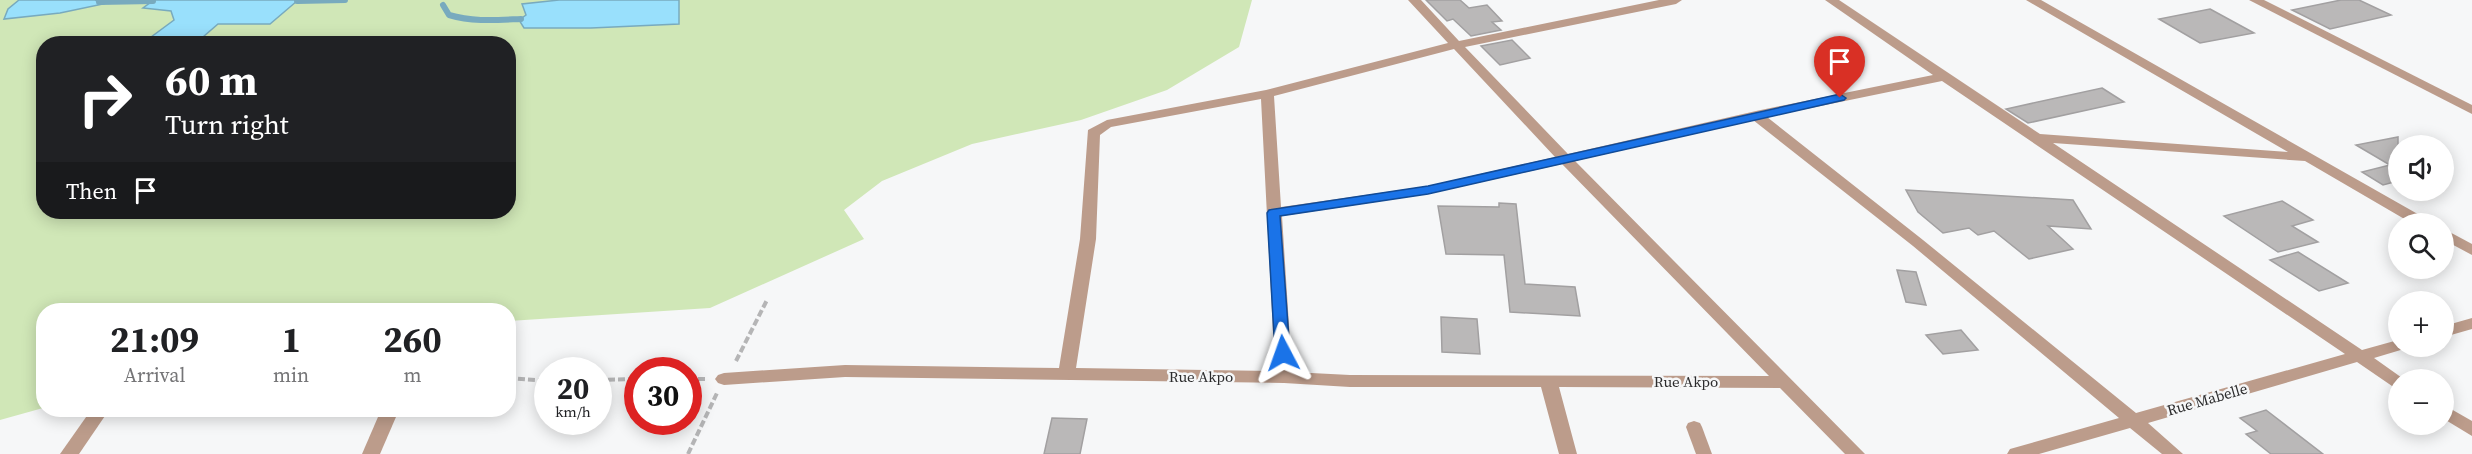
<!DOCTYPE html>
<meta charset="utf-8">
<style>
:root{--surface:#fff;--page:#f6f6f6;--text:#202124;--muted:#757577}
body{margin:0;font-family:"Source Serif 4",serif;background:var(--page);color:var(--text);height:100vh;display:flex;flex-direction:column;font-size:22px;white-space:nowrap}
*{box-sizing:border-box;margin:0}
p{font-size:20px;color:var(--muted)}
.icon{flex:none;width:33px;height:33px;fill:none;stroke:currentColor;stroke-width:2;stroke-linecap:round;stroke-linejoin:round}
.map{position:relative;flex:1;overflow:hidden}
.drawer{position:absolute;left:36px;top:303px;width:480px;height:114px;display:flex;flex-direction:column;background:var(--surface);border-radius:24px;box-shadow:0 3px 15px #0003}
.drawer>*{flex:none}
.banner{position:absolute;left:36px;top:36px;width:480px;height:183px;border-radius:24px;box-shadow:0 3px 15px #0003;background:#202124;color:#fff;overflow:hidden}
.tools{position:absolute;left:2388px;top:135px;display:grid;gap:12px}
.tools a{display:grid;place-items:center;width:66px;height:66px;border-radius:50%;background:var(--surface);box-shadow:0 3px 15px #0003;font-size:30px}
.speed{position:absolute;left:534px;top:357px;display:flex;gap:12px;font-size:30px;font-weight:700;text-align:center}
.speed>*{display:grid;place-content:center;width:78px;height:78px;border-radius:50%;background:var(--surface);box-shadow:0 3px 15px #0003;line-height:1}
.speed small{font-size:15px;font-weight:400}
.speed .limit{border:9px solid #d22;background:#fff;color:#111}
.pin{position:absolute;display:grid;place-items:center;width:51px;height:51px;color:#fff;margin:-62px -26px;border-radius:50% 50% 50% 0;rotate:-45deg;box-shadow:0 0 6px #0007}
.pin .icon{rotate:45deg}
.me{position:absolute;width:66px;margin:-33px;rotate:356deg;stroke-linejoin:round;filter:drop-shadow(0 0 4px #0008)}
.turn{display:flex;align-items:center;gap:21px;height:126px;padding:0 30px;font-size:27px}
.turn .icon{width:78px;height:78px;stroke-width:2.5}
.turn b{display:block;font-size:42px;line-height:51px}
.then{display:flex;align-items:center;height:57px;padding:0 30px;background:#0003;gap:12px;font-size:22px}
.eta{display:flex;justify-content:space-evenly;align-items:center;height:102px;text-align:center}
.eta b{font-size:36px;font-weight:700;line-height:42px}
.map>svg:first-child{display:block}
</style>
<div class="map">
<svg width="2472" height="454" viewBox="0 0 2472 454">
<rect width="100%" height="100%" fill="#f6f7f8"/>
<path fill="#d0e7b7" fill-rule="evenodd" d="M0,0H1252L1239,47L1167,90L1081,120L972,144L882,181L844,210L864,239L710,308L509,321L508,310H44L43,408L0,420ZM44,44H508V212H44Z"/>
<g fill="#99e0fc" stroke="#78aabe" stroke-width="1.5">
<path d="M19,0H95L103,4L60,13L4,19L8,9Z"/>
<path d="M154,0H297V1L270,24H218L196,43H143L174,20L171,11L143,8Z"/>
<path d="M559,0H679V24L591,28H524L519,20L526,15L522,4Z"/>
</g>
<g fill="none" stroke-linecap="round" stroke-linejoin="round">
<g stroke="#78aabe" stroke-width="6">
<path d="M297,1L345,0"/>
<path d="M99,2L153,1"/>
<path d="M443,5L449,15C473,22 496,20 521,19"/>
</g>
</g>
<g fill="#bab8b8" stroke="#a2a0a1" stroke-width="1.5">
<path d="M1426,0H1460L1469,8L1487,5L1502,21L1492,22L1501,30L1471,36L1453,19L1447,21Z"/>
<path d="M2341,0H2359L2391,15L2330,29L2292,10Z"/>
<path d="M2210,9L2254,33L2200,43L2159,19Z"/>
<path d="M1512,40L1530,58L1500,65L1481,46Z"/>
<path d="M2102,88L2124,102L2028,123L2006,109Z"/>
<path d="M2398,137V181L2383,185L2362,172L2390,165L2356,145Z"/>
<path d="M1906,190L2073,200L2091,229L2048,226L2073,249L2029,259L1994,231L1978,235L1969,228L1943,233L1918,212Z"/>
<path d="M2282,201L2313,220L2292,226L2318,242L2278,252L2224,216Z"/>
<path d="M1499,203L1516,204L1525,284L1575,287L1580,316L1510,312L1504,255L1446,254L1438,206L1499,207Z"/>
<path d="M2298,252L2348,283L2319,291L2270,260Z"/>
<path d="M1897,270L1916,272L1926,305L1906,302Z"/>
<path d="M1441,317L1477,319L1480,354L1442,352Z"/>
<path d="M1961,330L1978,350L1943,354L1926,335Z"/>
<path d="M2266,410L2323,454H2271L2246,434L2257,431L2240,418Z"/>
<path d="M1052,418L1087,419L1080,454H1044Z"/>
</g>
<g fill="none" stroke-linecap="round" stroke-linejoin="round">
<g stroke="#b5b5b6" stroke-width="4" stroke-dasharray="7 3" stroke-linecap="butt">
<path d="M736,361L767,300"/>
<path d="M508,378L548,381"/>
<path d="M688,379H706"/>
<path d="M598,380L638,379"/>
<path d="M688,454L717,393"/>
</g>
<path fill="#bc9c8b" fill-rule="evenodd" d="M1694,421L1700,423L1702,427L1712,454H1696L1686,427L1688,423Z"/>
<g fill="#bc9c8b" fill-rule="evenodd">
<path d="M1408,0H1421L1459,41L1659,0H1682L1676,4L1465,47L1568,154L1756,111L1933,75L1825,0H1839L2040,134L2288,152L2026,0H2041L2430,221L2432,224H2413L2305,161L2053,143L2362,350L2398,340V346H2405L2404,349L2374,358L2405,380H2398V388L2392,386L2357,362L2148,423L2183,454H2162L2130,428L2039,454H2007L2010,449L2119,418L1913,246L1753,120L1575,161L1865,454H1845L1780,388L1559,387L1577,454H1559L1541,387H1350L1284,383L845,377L724,385L718,383L715,379L718,375L724,373L845,365L1059,368L1080,239L1088,130L1107,120L1266,90L1448,43ZM1454,49L1555,157L1428,186L1281,207L1274,96ZM1942,81L2345,354L2136,413L1923,240L1767,117ZM1261,99L1275,371L1076,368L1096,239L1100,135L1111,127ZM1562,164L1769,376L1350,375L1292,372L1282,216L1428,194Z"/>
<path d="M2249,0H2264L2472,105V114Z"/>
<path d="M2444,229L2472,244V255L2444,240Z"/>
<path d="M2472,318V329L2444,337V326Z"/>
<path d="M2444,405L2472,421V436L2444,419Z"/>
<path d="M91,410H109L79,454H60Z"/>
<path d="M381,410H399L380,454H362Z"/>
</g>
</g>
<path fill="#1a73e8" stroke="#114b97" stroke-width="1.5" d="M1840,94L1846,98L1844,100L1428,194L1280,216L1290,353L1283,359L1275,353L1267,213L1269,210L1428,186Z"/>
<g text-anchor="middle" dominant-baseline="central" stroke-width="5" stroke-linejoin="round" paint-order="stroke">
<g font-size="15" fill="#2b2b2c" stroke="#f6f7f8">
<text x="1201" y="376">Rue Akpo</text>
<text x="1686" y="381">Rue Akpo</text>
<text transform="translate(2207 399) rotate(-16)">Rue Mabelle</text>
</g>
</g>
</svg>
<div class="tools">
<a><svg class="icon" aria-label="sound" viewBox="0 0 24 24"><path d="M4 9h4l5-4v14l-5-4H4zM17 9q2 3 0 6"/></svg></a>
<a><svg class="icon" aria-label="search" viewBox="0 0 24 24"><circle cx="10" cy="10" r="6"/><path d="M15 15l6 6"/></svg></a>
<a>+</a>
<a>−</a>
</div>
<div class="speed"><div>20<small>km/h</small></div><div class="limit">30</div></div>
<div class="pin" style="left:1840px;top:98px;background:#d93025"><svg class="icon" aria-label="arrive" viewBox="0 0 24 24"><path d="M6 21V4h12l-3 4 3 4H6"/></svg></div>
<svg class="me" style="left:1283px;top:353px" viewBox="-20 -20 40 40"><path d="M0-17L14 15 0 8-14 15z" fill="#1a73e8" stroke="#fff" stroke-width="4"/></svg>
<div class="banner">
<div class="turn"><svg class="icon" aria-label="right" viewBox="0 0 24 24"><path d="M7 20v-9h11M14 6l5 5-5 5"/></svg><div><b>60 m</b>Turn right</div></div>
<div class="then">Then<svg class="icon" aria-label="arrive" viewBox="0 0 24 24"><path d="M6 21V4h12l-3 4 3 4H6"/></svg></div>
</div>
<section class="drawer">
<div class="eta">
<div><b>21:09</b><p>Arrival</p></div>
<div><b>1</b><p>min</p></div>
<div><b>260</b><p>m</p></div>
</div>
</section>
</div>
